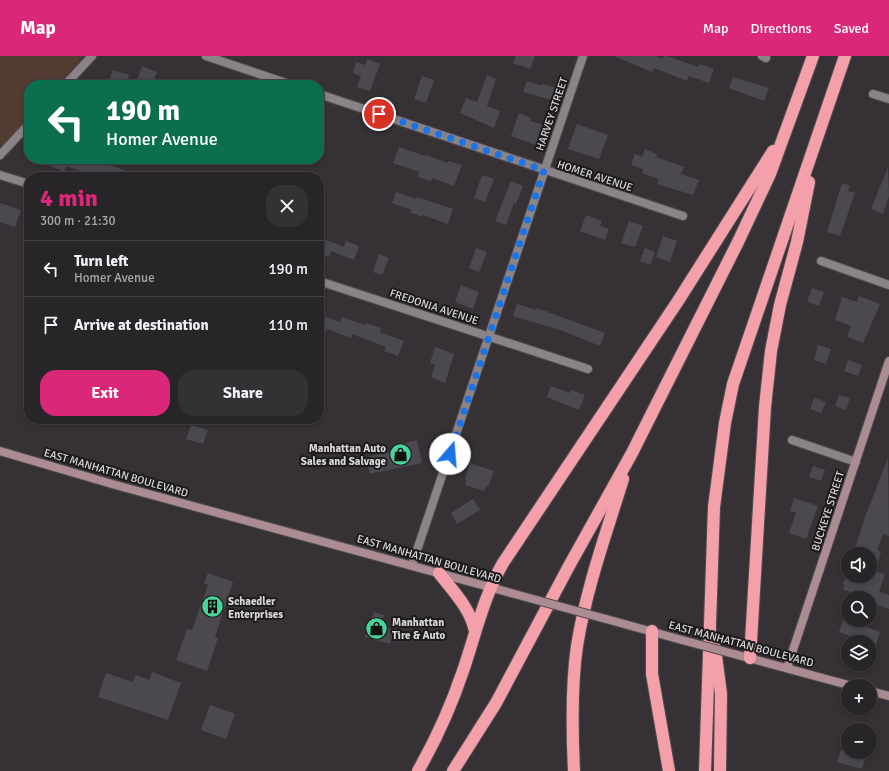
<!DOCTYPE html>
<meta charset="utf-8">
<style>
:root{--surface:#282528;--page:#343134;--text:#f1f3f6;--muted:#a5a5a8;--line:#444245;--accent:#db2777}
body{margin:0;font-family:Signika,sans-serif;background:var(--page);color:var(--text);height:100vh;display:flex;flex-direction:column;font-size:15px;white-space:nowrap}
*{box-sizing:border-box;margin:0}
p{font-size:13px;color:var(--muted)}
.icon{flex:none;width:22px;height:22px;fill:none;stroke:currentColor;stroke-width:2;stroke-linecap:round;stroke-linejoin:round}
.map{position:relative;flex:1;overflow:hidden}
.side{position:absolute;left:24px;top:116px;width:300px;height:252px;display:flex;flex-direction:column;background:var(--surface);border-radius:16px;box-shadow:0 2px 6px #0003,0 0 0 1px var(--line)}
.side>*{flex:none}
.top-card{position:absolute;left:24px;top:24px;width:300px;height:84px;border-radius:16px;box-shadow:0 2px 6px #0003,0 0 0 1px var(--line);background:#0b6e4f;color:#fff;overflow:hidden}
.fabs{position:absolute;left:841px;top:491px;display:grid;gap:8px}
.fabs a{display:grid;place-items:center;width:36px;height:36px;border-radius:50%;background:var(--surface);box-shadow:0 2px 6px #0003,0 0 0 1px var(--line);font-size:20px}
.pin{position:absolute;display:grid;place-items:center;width:34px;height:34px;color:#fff;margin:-17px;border:2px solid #fff;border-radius:50%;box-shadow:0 1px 4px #0007}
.me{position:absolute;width:44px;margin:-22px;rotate:18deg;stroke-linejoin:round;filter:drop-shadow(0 0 3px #0008)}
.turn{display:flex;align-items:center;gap:14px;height:84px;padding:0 16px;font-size:18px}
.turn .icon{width:52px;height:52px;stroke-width:2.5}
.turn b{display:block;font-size:28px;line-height:34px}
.round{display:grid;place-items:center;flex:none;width:42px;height:42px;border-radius:16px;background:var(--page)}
.overview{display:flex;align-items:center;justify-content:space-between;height:68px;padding:0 16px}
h1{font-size:24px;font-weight:800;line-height:30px;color:var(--accent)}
.action{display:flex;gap:8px;margin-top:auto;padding:8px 16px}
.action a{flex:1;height:46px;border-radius:16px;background:var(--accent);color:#fff;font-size:16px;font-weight:800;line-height:46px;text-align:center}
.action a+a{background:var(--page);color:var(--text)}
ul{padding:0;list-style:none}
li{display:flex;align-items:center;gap:12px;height:56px;padding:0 16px;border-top:1px solid var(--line)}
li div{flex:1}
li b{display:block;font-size:15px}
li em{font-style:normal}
header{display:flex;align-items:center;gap:24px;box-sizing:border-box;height:56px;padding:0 20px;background:var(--accent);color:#fff}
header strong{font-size:19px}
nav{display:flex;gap:22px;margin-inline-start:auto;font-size:14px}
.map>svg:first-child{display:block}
</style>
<header>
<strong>Map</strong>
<nav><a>Map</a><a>Directions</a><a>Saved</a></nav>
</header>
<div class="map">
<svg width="889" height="715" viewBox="0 0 889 715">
<rect width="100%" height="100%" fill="#363135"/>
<path fill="#533c31" d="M0,0H84L58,29H29V61L2,91L0,88Z"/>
<g fill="#4b494f">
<path d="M516,0H535L530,13L513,7Z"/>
<path d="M614,0H656L663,3L664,0H667L698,11L700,8L714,13L709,27L689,20L687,25L654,12L652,16Z"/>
<path d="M367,3L380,8L370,35L357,31L361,20L353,17L356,6L365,9Z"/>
<path d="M142,10L157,16L152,29L137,24Z"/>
<path d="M113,14L129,19L126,29H108Z"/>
<path d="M487,19L496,23L487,50L500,55L494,72L460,57L466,42L477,46Z"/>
<path d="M422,20L434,24L426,47L414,43Z"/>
<path d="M733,21L769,32L764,45L729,32Z"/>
<path d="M527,25L542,30L543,28L556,32L552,44L523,36Z"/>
<path d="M519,57L531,62L530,65L543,69L536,89L511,80Z"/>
<path d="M577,68L608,79L599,103L568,93Z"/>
<path d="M399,91L425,100L426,99L448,107V105L462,109L454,130L432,122L431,125L418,121L419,116L393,107Z"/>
<path d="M645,93L657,98L656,101L684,111L681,118L699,124L693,139L657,128L659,123L642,117L643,113L631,109L635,98L642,101Z"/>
<path d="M36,103H93L141,120L97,121L66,110L64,116Z"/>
<path d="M888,111L889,140L883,158L871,153Z"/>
<path d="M482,119L494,123L485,146L474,142Z"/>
<path d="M511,125L523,130L516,148L514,147L506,169L495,165Z"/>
<path d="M842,127L850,130L848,135L855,137L840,180L827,176Z"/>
<path d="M396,136L416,143L417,141L453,153L448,168L423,159V161L411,157L412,154L392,147Z"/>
<path d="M0,147L21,154L15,171L0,166Z"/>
<path d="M586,159L602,165L600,170L609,173L605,184L580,175Z"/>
<path d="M629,165L643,170L635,191L621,187Z"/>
<path d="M663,180L677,185L670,206L656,201Z"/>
<path d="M319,181L344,191L346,185L359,190L354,204L331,195L329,201L319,197Z"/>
<path d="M476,192L487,196L479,216L469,212Z"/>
<path d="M645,192L655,196L650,209L640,205Z"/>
<path d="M379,198L389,202L382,219L373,216Z"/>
<path d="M461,229L479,236L473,253L455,246Z"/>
<path d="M812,232L824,236L819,250L807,246Z"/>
<path d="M859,240L880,248L863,287L847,281L851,270L835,264L842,241L857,246Z"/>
<path d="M517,248L536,254L537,252L605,277L600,290L560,274L513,260Z"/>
<path d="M319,258L340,266L342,261L365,269L366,267L381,272L380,276L404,285L398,300L384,295L386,291L352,278L351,282L327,273L319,291Z"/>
<path d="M818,289L831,293L826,308L814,304Z"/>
<path d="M435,291L454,298L445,327L431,321L435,309L430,307Z"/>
<path d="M848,304L862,309L858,320L844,315Z"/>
<path d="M551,330L570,337L571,334L585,339L579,354L547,341Z"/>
<path d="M839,339L850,342L846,354L835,350Z"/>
<path d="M814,342L826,346L821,357L810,353Z"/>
<path d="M191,369L208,374L203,388L186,383Z"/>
<path d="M417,384L422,407L370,418L366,401L399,394L398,389Z"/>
<path d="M888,402L889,480L883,478L877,494L881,496L875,515L885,518L879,536L889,539V553L870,546V542H851L852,537L843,533L845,529L843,528L846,520H870V498L854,496L865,461Z"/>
<path d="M470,407L494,415L488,431L486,430L484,435L465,429L467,424L465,423Z"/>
<path d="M813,410L825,414L821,425L809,421Z"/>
<path d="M794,442L818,450L806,483L789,477L796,457L790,455Z"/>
<path d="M473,443L480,454L457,468L451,457Z"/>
<path d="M208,517L233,526L215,581L218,582L207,615L176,604L187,573L192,574L208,529L204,527Z"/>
<path d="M374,556L384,559L380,570L394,574L390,588L365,581Z"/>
<path d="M843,564H863L861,569L880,576L876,589L839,576Z"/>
<path d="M152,616L181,627L168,664L98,641L106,617L133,626L136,619L149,624Z"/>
<path d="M210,649L235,658L226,683L201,674Z"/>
<path d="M841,694L867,696L862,713L837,706Z"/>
</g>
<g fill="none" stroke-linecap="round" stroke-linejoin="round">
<defs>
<g id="street">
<path d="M206,0L292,29"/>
<path d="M762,0L766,2"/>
<path d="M65,29L92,0"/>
<path d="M319,38L683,160"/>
<path d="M873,38L889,43"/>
<path d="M0,99L29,68"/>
<path d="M0,119L29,128"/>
<path d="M821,205L889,229"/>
<path d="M319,225L588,313"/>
<path d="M792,384L856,406"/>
<path d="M412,509L583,0"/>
</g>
<g id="secondary">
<path d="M0,395L112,428L511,537"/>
<path d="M606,563L682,584"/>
<path d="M734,598L852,630"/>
<path d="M787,612L889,305"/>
<path d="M870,635L889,640"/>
</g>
<g id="highway">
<path d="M439,517C453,535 470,552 475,575"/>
<path d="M652,575V618L669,715"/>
<path d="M715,592L721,638L720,715"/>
<path d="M750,602L765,351L771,295L780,249L797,186L809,126"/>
<path d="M418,715C437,682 452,648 464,612C476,576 484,540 503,507L678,245L773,95"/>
<path d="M453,715L496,647L569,510L632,397L738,186L770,118L813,0"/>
<path d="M574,715C572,674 571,631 577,590C586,533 606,478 623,423"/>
<path d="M705,715L714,451L725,367L733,328L845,0"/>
</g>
</defs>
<use href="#street" stroke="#534e51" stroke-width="10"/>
<use href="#secondary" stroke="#534e51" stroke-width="10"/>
<use href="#highway" stroke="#534e51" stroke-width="14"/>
<use href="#street" stroke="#8a8388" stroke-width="8"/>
<use href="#secondary" stroke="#aa8c92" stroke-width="8"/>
<use href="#highway" stroke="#f3a0ab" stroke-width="12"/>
<defs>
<g id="secondary-bridge">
<path d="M511,537L606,563"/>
<path d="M682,584L734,598"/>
</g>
</defs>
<use href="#secondary-bridge" stroke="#534e51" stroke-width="10" stroke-linecap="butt"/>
<use href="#secondary-bridge" stroke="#aa8c92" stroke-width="8"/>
</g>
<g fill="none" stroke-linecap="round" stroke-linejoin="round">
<path stroke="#1a73e8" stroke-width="7" stroke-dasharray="0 12.6" d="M379,58L544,114L450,398"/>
</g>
<defs>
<symbol id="shop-disc" viewBox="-11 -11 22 22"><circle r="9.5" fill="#49d49c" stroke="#1c1a1b"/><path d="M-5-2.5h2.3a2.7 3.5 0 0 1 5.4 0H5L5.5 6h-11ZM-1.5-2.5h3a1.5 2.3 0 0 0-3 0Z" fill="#111"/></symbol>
<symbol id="building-disc" viewBox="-11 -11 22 22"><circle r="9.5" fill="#49d49c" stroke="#1c1a1b"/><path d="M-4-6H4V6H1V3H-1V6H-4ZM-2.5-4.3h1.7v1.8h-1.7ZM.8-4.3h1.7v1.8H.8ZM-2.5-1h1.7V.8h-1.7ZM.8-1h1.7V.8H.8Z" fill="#111"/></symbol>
</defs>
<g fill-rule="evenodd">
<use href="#shop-disc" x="388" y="386" width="25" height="25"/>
<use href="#building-disc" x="200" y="538" width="25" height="25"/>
<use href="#shop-disc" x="364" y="560" width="25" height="25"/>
</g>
<g text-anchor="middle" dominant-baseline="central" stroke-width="4" stroke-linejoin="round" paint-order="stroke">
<g font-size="11" fill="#dad7d9" stroke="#1c1a1b">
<text transform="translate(552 58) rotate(-71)">HARVEY STREET</text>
<text transform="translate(595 120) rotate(18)">HOMER AVENUE</text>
<text transform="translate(434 251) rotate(18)">FREDONIA AVENUE</text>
<text transform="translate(116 417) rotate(16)">EAST MANHATTAN BOULEVARD</text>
<text transform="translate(828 455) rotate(-72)">BUCKEYE STREET</text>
<text transform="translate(429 503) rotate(16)">EAST MANHATTAN BOULEVARD</text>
<text transform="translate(741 588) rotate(15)">EAST MANHATTAN BOULEVARD</text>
</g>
<g font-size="11" font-weight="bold" fill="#dad7d9" stroke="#1c1a1b" text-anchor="start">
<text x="386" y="392" text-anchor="end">Manhattan Auto<tspan x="386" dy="13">Sales and Salvage</tspan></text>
<text x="228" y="545">Schaedler<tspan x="228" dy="13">Enterprises</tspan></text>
<text x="392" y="566">Manhattan<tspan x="392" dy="13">Tire &amp; Auto</tspan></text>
</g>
</g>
</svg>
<div class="fabs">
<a><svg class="icon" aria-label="sound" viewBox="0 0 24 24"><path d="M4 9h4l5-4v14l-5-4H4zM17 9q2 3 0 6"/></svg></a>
<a><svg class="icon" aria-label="search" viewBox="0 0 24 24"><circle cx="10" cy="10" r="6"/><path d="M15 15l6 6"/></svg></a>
<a><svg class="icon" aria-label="layers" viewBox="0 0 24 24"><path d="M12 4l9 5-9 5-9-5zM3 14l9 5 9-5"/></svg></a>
<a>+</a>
<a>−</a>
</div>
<div class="pin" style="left:379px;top:58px;background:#d93025"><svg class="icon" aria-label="arrive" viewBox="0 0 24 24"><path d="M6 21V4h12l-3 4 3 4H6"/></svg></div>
<svg class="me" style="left:450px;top:398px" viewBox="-20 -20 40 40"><circle r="19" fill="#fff"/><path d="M0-13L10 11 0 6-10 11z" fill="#1a73e8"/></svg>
<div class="top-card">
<div class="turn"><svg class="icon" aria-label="left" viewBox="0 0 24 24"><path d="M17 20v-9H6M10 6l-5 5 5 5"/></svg><div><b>190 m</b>Homer Avenue</div></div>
</div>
<section class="side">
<div class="overview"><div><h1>4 min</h1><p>300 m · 21:30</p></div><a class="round"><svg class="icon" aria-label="close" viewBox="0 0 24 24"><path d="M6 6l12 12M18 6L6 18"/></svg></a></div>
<ul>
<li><svg class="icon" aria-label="left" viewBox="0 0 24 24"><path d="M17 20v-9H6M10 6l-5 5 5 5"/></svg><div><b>Turn left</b><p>Homer Avenue</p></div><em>190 m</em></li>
<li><svg class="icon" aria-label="arrive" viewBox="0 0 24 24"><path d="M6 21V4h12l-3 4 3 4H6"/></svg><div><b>Arrive at destination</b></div><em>110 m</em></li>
</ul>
<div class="action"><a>Exit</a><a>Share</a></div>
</section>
</div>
